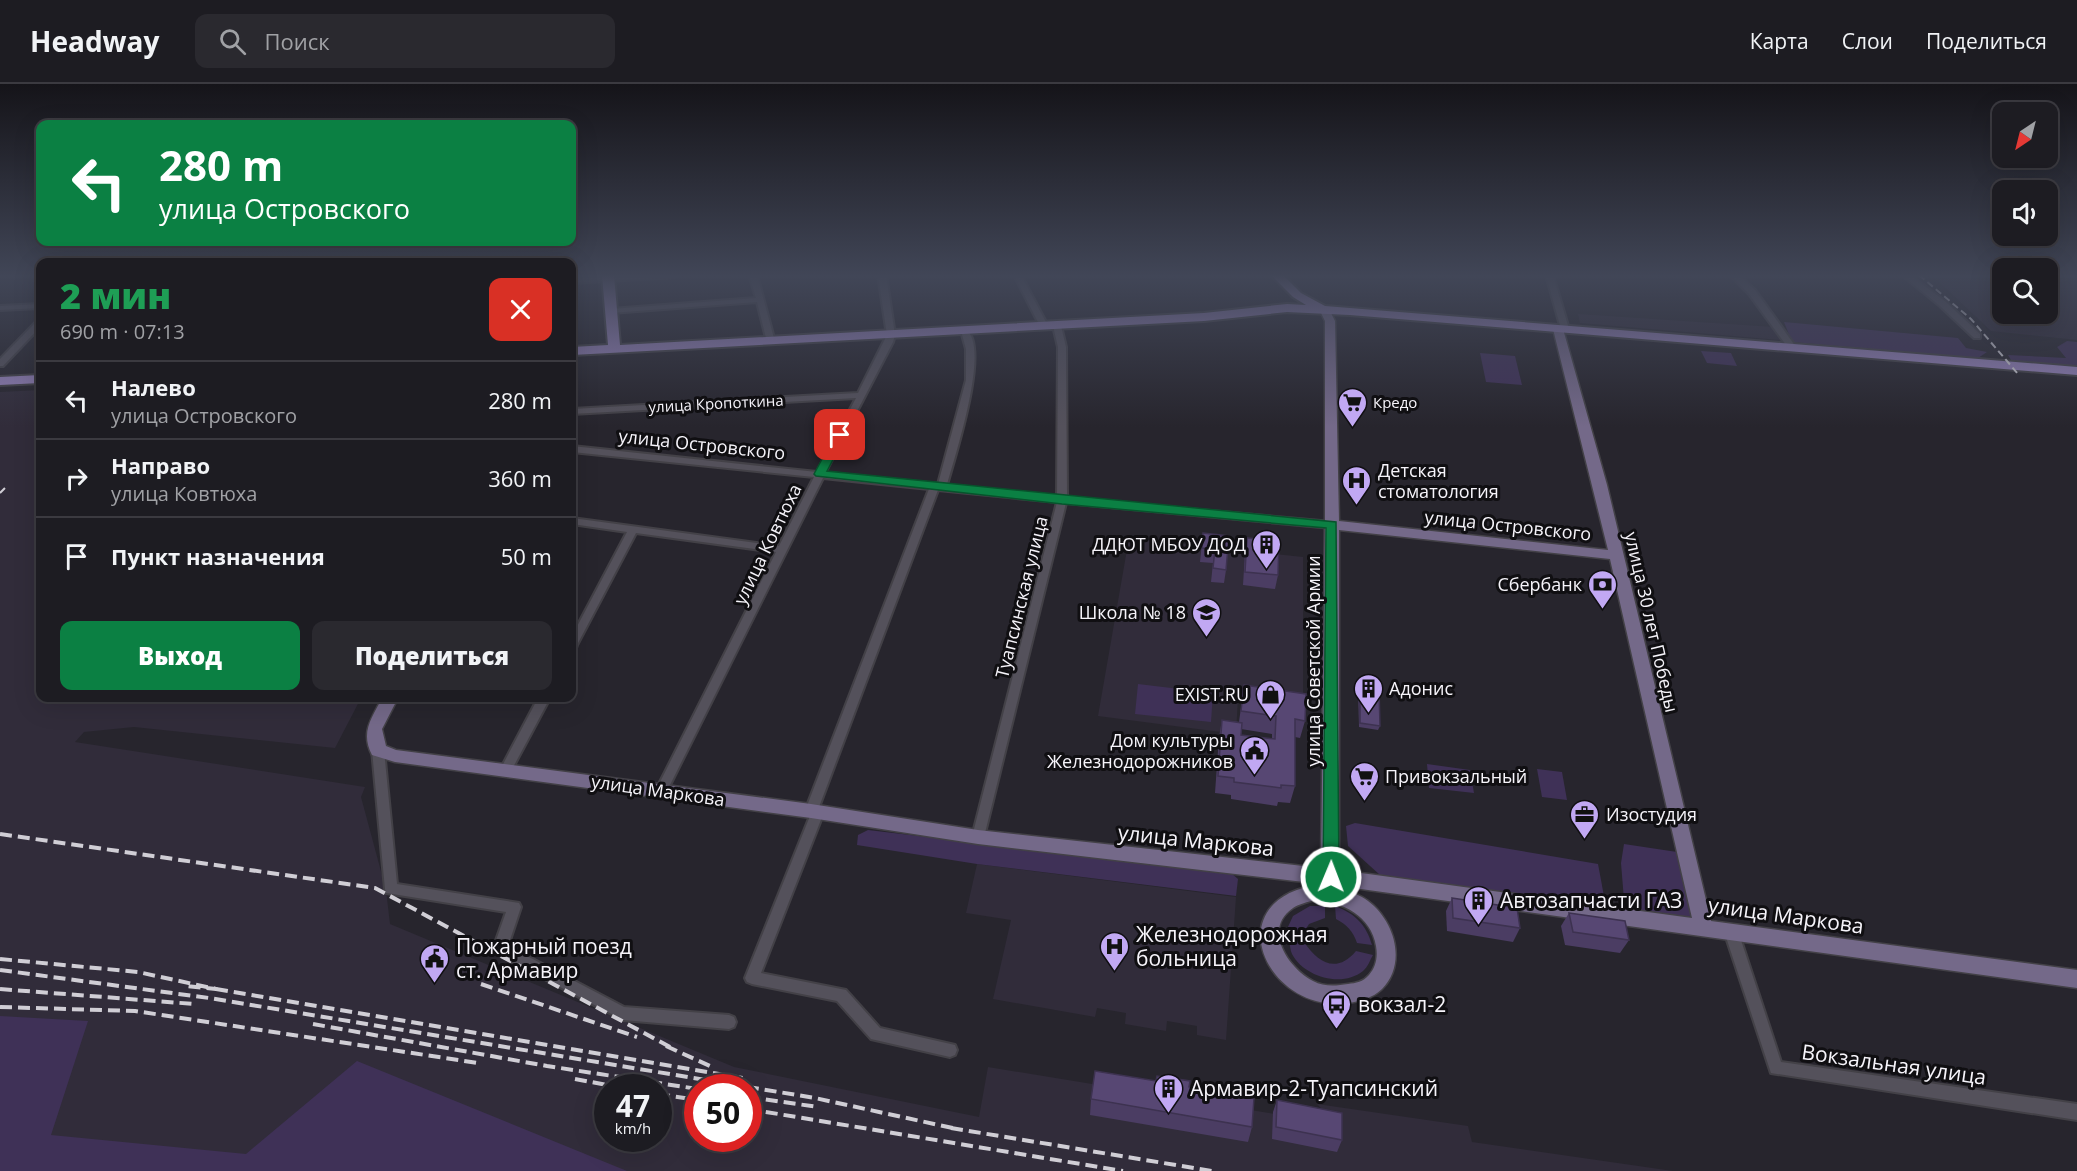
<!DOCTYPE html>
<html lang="ru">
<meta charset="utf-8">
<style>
:root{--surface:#1d1c22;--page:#2a292f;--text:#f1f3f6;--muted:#a0a1a5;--line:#3b3a40;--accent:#0b8043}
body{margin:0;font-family:"Open Sans",sans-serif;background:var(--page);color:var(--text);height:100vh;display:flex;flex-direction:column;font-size:22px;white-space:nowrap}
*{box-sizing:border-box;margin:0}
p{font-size:20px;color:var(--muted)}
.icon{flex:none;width:33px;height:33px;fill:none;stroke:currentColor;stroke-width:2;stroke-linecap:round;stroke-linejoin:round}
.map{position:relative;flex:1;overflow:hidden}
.panel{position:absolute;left:36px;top:174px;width:540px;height:444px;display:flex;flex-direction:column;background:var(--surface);border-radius:12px;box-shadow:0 6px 24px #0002,0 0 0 2px var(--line)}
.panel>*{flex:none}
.top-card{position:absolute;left:36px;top:36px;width:540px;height:126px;border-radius:12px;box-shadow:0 6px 24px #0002,0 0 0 2px var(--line);background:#0b8043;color:#fff;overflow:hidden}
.needle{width:39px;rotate:215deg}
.fabs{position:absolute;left:1992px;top:18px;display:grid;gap:12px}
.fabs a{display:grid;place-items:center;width:66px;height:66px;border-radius:12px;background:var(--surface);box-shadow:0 6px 24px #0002,0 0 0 2px var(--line);font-size:30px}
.speed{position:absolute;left:594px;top:990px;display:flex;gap:12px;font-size:30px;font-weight:700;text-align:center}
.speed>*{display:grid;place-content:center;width:78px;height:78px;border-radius:50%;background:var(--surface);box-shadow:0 6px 24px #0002,0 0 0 2px var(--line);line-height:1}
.speed small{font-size:15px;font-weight:400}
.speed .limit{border:9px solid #d22;background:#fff;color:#111}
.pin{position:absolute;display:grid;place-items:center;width:51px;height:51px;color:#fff;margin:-26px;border-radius:12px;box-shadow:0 3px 9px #0006}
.me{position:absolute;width:66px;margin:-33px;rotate:1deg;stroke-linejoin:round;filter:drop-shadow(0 0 4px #0008)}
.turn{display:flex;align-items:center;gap:21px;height:126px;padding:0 24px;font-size:27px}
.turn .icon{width:78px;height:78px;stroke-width:2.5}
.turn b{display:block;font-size:42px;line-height:51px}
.round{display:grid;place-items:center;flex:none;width:63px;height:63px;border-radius:12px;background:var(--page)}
.summary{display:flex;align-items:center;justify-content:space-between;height:102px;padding:0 24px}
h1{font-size:36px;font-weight:800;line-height:45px;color:#1e9e55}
.action{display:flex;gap:12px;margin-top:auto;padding:12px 24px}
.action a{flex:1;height:69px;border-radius:12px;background:var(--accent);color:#fff;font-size:24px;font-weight:800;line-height:69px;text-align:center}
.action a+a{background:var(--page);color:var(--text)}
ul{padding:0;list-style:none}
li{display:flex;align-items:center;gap:18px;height:78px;padding:0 24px;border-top:2px solid var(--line)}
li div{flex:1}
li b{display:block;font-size:22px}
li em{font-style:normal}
header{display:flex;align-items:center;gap:36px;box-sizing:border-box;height:84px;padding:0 30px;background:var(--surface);border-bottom:2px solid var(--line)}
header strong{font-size:28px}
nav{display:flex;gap:33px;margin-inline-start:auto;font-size:21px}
.search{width:420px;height:54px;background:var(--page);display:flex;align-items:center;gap:15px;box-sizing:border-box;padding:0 21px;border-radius:12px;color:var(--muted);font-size:22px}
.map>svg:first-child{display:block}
</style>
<header>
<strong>Headway</strong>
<div class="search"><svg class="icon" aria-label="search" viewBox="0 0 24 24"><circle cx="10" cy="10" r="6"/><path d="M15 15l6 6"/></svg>Поиск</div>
<nav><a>Карта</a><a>Слои</a><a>Поделиться</a></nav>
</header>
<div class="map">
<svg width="2077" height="1087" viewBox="0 0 2077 1087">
<rect width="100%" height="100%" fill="#27252d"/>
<g fill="#312c3a" fill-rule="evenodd">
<path d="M1932,191H2002V230H2048V191H2077V256L1991,247Z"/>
<path d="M1578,230L1774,243L1781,256L1580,239Z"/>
<path d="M40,306V614H361L335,664L134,643L84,648L75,658L365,703L361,713L386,806L390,840L734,983L979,1033L988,983L1336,1040L1317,1020L1468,1042L1472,1058L1673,1087H0V308ZM608,1004H658V1054H608ZM698,1004H748V1054H698Z"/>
<path d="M1129,454L1303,473V621L1238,613L1236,650L1098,632Z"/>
<path d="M977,780L1236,813L1226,956L1197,951V942L1167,937L1166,947L1125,940L1126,929L1097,924L1095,933L993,915L1011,836L966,829Z"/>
</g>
<g fill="#3f3157">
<path d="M1784,238L1958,254L1966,264L1987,268L1978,274L1792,258Z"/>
<path d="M2067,257L2077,258V285L2023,280L2011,276L2008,271L2066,274L2057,263Z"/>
<path d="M1701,267L1731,269L1737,282L1707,279Z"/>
<path d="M1480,269L1515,272L1522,301L1486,298Z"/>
<path d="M1138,600L1213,609L1211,638L1135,630Z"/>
<path d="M1427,680L1470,686L1474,709L1429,704Z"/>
<path d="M1537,685L1562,688L1567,716L1542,713Z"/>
<path d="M1355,739L1598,780L1606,823L1380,791L1348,762L1346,742Z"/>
<path d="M868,746L1231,789L1238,795L1236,812L977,780L857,761L858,751Z"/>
<path d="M1624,760L1677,768L1693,829L1687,836L1634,828L1624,816L1621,779Z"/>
<path d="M1310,822H1325V834L1309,840L1304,848L1287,845L1293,832Z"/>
<path d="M1335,822C1355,830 1366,840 1372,861L1357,859C1353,847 1347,841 1336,835Z"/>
<path d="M1289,856L1304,858C1318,879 1337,890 1356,867L1373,871C1370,876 1368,883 1363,887C1342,904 1304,893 1292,870C1290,866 1290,860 1289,856Z"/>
<path d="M0,932L88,937L51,1051L246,1070L357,977L627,1087H0Z"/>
</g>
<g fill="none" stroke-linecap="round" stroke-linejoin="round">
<defs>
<g id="street">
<path d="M633,191H678L675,193L572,199V195Z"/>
<path d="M749,191H757L775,258L774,260H768L767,258L757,218L611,229L607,227L611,225L756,214Z"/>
<path d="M878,191H886L895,251L893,258L825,389L938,400L966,296V265L961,247L965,245C992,260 954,375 947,401L1057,413L1058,263L1053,242L1057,240L1061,242L1066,263L1067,414L1332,438L1337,441L1332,444L1066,419L984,753L982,757L978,758L974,757L972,753L1057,418L938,406L819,723L822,724L824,728L761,889L846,906L880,944L955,961L957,966L955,971L950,973L871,955L837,917L752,900L747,898L745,894L810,732L807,731L805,727L929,405L823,394L666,709L662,711L658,709L656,706L776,468L636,449L577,561L576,564L572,565V552L627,448L572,440V434L779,462L814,393L572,368V362L817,388L856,314L572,330V325L858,309L887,251Z"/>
<path d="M1014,191H1021L1048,242L1047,244L1040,242Z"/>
<path d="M1546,191H1553L1569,245L1568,247L1561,245Z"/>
<path d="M1730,191H1738L1755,206L1796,263L1795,265H1789L1749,210Z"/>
<path d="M1902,191H1910L1946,218L1980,250V254H1974L1940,222Z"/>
<path d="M40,220V224L0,226V222Z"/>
<path d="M37,237H40V243L3,282H0V275Z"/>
<path d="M538,614H550L510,689L506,691L502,689L500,686Z"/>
<path d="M378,662L382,663L384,666L397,800L519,819L521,823L508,862L624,923L729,931L734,933L736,938L734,943L729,945L623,936L495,869L493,865L506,828L386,809L385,805L372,666L374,663Z"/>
<path d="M1731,841L1736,843L1738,847L1781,978L2077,1020V1036L1771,989L1724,847L1726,843Z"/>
</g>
<path id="secondary" d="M1325,224L1329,225L1335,237L1339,437L1608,466L1553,245L1558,242L1563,245L1607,401L1711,837L2077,886V904L1339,802V804C1349,807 1360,811 1368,817C1395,837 1407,880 1382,905C1373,914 1360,917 1349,919C1267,931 1213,815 1321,800L978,760L811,734L395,678L372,671C360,648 372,634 382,614H398L382,645L386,662L396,666L811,720L978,746L1321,784L1325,434V237L1320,227ZM1339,446L1610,475L1692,834L1339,786ZM1315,816C1343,818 1371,832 1376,862C1378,873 1376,883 1369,891C1363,898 1356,899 1348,900C1336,902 1324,903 1313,897C1288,884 1262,845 1293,824C1299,820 1308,818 1315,816Z"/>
<g id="primary">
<path d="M602,191H614L620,261L1204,229L1287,220L1306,221L1293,213L1271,191H1283L1301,209L1325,222L2077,283V291L1350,231L1287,228L1204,237L572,271V263L608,261Z"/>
<path d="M40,291V299L0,301V293Z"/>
</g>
</defs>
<use href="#street" stroke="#434147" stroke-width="4"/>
<use href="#secondary" stroke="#434147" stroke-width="3"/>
<use href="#primary" stroke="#434147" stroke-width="4"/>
<use href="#street" fill="#54515b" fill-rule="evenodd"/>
<use href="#secondary" fill="#746989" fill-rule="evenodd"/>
<use href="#primary" fill="#9380b7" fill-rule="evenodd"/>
<g stroke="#d0ced5" stroke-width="2" stroke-dasharray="7 4" stroke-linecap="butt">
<path d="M1919,191L1971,235L2018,290"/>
<path d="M0,409L7,402"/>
</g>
<g stroke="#d0ced5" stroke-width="4" stroke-dasharray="12 6" stroke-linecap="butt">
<path d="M0,750L375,804L672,964"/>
<path d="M0,875L138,888L216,905L185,902"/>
<path d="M0,886L209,914L815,1014L957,1045"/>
<path d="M481,900L637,953"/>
<path d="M0,905L194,920"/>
<path d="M216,905L748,995"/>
<path d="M0,923L135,927L478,979"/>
<path d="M313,940L547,982L698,1005"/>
<path d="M666,962L710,982"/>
<path d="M575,995L623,1004"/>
<path d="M658,1010L698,1016"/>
<path d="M748,1013L818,1023"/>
<path d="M748,1025L1123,1087"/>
<path d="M951,1044L1212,1087"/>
</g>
</g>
<g fill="#4b3d63" fill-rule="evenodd">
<path d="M1203,449L1229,452L1226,486L1224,499L1211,498L1213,479L1200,478Z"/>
<path d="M1247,454L1278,491L1275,505L1243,501L1245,468Z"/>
<path d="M1244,601L1305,637L1300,654L1295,653V702L1290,719L1278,718L1277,722L1231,715V711L1215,709L1219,653L1222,636L1239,638ZM1241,645L1272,650V655L1241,651Z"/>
<path d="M1360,602L1380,642L1378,646L1359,643L1358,606Z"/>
<path d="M1452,814L1520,844L1513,858L1447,847L1446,827Z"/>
<path d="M1569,829L1629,856L1620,869L1565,861L1561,842Z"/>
<path d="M1189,1003L1252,1043L1248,1058L1090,1031L1091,1015Z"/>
<path d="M1277,1016L1342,1056L1337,1068L1272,1055L1273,1028Z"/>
</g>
<g fill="#574773" stroke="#3d3250" stroke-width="1.5">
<path d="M1203,449L1229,452L1226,486L1213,484L1215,465L1202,464Z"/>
<path d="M1247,454L1279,457L1278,491L1245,488Z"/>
<path d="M1244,601L1306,610L1305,637L1295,635V702L1281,701V704L1234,698V694L1218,692L1222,636L1242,639L1241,651L1275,655L1276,632L1241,627Z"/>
<path d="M1360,602L1379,604L1380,642L1360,639Z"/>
<path d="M1452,814L1517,824L1520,844L1453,834Z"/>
<path d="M1569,829L1625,837L1629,856L1573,848Z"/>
<path d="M1095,987L1156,997L1157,992L1190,997L1189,1003L1254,1014L1252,1043L1091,1015Z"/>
<path d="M1277,1016L1342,1029V1056L1276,1043Z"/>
</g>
<linearGradient id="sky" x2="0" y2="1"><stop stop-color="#151419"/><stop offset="0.56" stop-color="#414657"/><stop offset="1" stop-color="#414657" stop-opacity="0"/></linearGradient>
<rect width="2077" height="343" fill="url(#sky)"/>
<path fill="#0b8043" stroke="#07532c" stroke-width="1.5" d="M840,347L846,351L827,387L1336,438L1339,793L1337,798L1331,800L1325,798L1323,793L1326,444L1062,420L816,392L814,390L835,351Z"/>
<defs>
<symbol id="supermarket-pin" viewBox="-11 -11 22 30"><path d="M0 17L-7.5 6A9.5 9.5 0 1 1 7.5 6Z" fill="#c1a8f3" stroke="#100f12"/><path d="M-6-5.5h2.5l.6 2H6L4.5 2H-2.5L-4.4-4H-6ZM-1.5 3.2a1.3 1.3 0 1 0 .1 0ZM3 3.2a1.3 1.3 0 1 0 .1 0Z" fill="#111"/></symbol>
<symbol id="hospital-pin" viewBox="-11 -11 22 30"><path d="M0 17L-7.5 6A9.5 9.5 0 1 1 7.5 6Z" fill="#c1a8f3" stroke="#100f12"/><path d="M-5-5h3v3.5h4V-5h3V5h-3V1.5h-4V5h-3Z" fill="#111"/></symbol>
<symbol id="building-pin" viewBox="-11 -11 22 30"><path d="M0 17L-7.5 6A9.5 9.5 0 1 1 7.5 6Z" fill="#c1a8f3" stroke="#100f12"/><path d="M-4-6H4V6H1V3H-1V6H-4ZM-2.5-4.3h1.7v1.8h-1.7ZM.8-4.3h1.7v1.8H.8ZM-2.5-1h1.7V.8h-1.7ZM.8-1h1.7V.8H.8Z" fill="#111"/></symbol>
<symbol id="bank-pin" viewBox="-11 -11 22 30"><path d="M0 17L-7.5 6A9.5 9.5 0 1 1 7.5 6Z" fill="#c1a8f3" stroke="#100f12"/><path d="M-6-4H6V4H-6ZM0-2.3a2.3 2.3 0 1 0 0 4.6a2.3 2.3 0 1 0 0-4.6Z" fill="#111"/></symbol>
<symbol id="school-pin" viewBox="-11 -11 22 30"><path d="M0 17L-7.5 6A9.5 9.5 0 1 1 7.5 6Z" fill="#c1a8f3" stroke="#100f12"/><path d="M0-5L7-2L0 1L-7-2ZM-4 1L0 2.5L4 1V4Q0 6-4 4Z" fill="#111"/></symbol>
<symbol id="shop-pin" viewBox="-11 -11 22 30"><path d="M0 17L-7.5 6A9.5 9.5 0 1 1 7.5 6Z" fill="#c1a8f3" stroke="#100f12"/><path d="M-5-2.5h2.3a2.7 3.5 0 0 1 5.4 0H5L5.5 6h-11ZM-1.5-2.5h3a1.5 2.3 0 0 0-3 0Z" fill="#111"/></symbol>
<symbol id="civic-pin" viewBox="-11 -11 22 30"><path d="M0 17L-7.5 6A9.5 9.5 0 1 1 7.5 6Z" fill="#c1a8f3" stroke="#100f12"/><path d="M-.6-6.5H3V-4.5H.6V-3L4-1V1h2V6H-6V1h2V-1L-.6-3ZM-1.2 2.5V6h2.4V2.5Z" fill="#111"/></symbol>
<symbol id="office-pin" viewBox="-11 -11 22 30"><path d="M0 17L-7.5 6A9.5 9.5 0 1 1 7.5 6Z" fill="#c1a8f3" stroke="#100f12"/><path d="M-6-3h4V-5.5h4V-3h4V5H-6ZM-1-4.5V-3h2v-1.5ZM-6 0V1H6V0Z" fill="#111"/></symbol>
<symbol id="bus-pin" viewBox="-11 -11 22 30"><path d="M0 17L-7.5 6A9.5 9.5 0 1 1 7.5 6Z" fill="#c1a8f3" stroke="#100f12"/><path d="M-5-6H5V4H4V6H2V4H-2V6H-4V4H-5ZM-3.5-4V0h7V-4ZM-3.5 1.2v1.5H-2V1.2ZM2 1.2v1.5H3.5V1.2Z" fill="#111"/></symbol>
</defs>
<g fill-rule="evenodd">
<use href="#supermarket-pin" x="1336" y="302" width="33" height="45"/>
<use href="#hospital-pin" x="1340" y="380" width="33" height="45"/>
<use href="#building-pin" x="1250" y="444" width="33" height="45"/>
<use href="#bank-pin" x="1586" y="484" width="33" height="45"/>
<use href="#school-pin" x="1190" y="512" width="33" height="45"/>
<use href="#building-pin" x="1352" y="588" width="33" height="45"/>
<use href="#shop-pin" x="1254" y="594" width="33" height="45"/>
<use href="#civic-pin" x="1238" y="650" width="33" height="45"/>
<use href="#supermarket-pin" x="1348" y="676" width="33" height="45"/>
<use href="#office-pin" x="1568" y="714" width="33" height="45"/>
<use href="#building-pin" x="1462" y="800" width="33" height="45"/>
<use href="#hospital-pin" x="1098" y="846" width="33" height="45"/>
<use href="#civic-pin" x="418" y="858" width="33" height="45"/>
<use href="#bus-pin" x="1320" y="904" width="33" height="45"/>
<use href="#building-pin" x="1152" y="988" width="33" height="45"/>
</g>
<g text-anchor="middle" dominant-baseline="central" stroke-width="6" stroke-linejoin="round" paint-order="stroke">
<g font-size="15" fill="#f6f4fa" stroke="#100f12" text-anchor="start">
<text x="1373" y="318">Кредо</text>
</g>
<g font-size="15" fill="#f6f4fa" stroke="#100f12">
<text transform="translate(716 319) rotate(-3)">улица Кропоткина</text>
</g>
<g font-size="18" fill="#f6f4fa" stroke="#100f12">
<text transform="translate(702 360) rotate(6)">улица Островского</text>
<text transform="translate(1508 441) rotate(6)">улица Островского</text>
<text transform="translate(767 460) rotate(-64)">улица Ковтюха</text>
<text transform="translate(1021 513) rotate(-76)">Туапсинская улица</text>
<text transform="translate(1652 538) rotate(77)">улица 30 лет Победы</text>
<text transform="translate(1313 577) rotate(-90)">улица Советской Армии</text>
<text transform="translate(658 706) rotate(8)">улица Маркова</text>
</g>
<g font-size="18" fill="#f6f4fa" stroke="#100f12" text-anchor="end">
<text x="1378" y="386" text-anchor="start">Детская<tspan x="1378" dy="21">стоматология</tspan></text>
<text x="1246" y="460">ДДЮТ МБОУ ДОД</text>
<text x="1582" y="500">Сбербанк</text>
<text x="1186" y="528">Школа № 18</text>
<text x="1389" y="604" text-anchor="start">Адонис</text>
<text x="1249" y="610">EXIST.RU</text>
<text x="1233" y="656">Дом культуры<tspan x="1233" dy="21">Железнодорожников</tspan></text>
<text x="1385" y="692" text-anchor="start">Привокзальный</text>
<text x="1606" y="730" text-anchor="start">Изостудия</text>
</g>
<g font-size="21" fill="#f6f4fa" stroke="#100f12">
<text transform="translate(1196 756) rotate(6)">улица Маркова</text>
<text transform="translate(1786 831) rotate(8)">улица Маркова</text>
<text transform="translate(1894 980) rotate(8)">Вокзальная улица</text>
</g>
<g font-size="21" fill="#f6f4fa" stroke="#100f12" text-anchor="start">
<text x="1500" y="816">Автозапчасти ГАЗ</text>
<text x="1136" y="850">Железнодорожная<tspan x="1136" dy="24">больница</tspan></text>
<text x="456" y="862">Пожарный поезд<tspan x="456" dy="24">ст. Армавир</tspan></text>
<text x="1358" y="920">вокзал-2</text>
<text x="1190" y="1004">Армавир-2-Туапсинский</text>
</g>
</g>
</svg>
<div class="fabs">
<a><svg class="needle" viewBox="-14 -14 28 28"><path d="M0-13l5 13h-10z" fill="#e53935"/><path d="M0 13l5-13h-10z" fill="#a0a1a5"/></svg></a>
<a><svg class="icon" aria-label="sound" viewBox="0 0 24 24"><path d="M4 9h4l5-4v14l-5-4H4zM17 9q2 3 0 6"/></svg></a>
<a><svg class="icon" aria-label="search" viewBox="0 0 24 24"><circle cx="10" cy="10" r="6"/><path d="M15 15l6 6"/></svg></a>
</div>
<div class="speed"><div>47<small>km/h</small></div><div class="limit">50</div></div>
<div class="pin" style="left:840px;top:351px;background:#d93025"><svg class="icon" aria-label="arrive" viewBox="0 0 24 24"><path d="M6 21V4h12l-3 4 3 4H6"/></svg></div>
<svg class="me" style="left:1331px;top:793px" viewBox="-20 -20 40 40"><circle r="17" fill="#0b8043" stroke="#fff" stroke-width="3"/><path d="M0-11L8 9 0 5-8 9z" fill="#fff"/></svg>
<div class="top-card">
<div class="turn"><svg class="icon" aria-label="left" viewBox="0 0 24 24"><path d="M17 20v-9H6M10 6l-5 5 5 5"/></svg><div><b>280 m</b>улица Островского</div></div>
</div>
<section class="panel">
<div class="summary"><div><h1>2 мин</h1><p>690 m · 07:13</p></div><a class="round" style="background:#d93025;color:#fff"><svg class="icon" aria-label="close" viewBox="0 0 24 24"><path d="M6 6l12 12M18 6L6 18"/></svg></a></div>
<ul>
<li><svg class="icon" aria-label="left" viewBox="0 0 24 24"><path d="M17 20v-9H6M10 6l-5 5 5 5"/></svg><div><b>Налево</b><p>улица Островского</p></div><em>280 m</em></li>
<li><svg class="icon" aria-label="right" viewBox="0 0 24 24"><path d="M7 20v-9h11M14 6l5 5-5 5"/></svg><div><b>Направо</b><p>улица Ковтюха</p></div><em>360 m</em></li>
<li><svg class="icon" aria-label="arrive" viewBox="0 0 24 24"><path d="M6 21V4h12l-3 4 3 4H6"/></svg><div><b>Пункт назначения</b></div><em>50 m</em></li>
</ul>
<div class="action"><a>Выход</a><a>Поделиться</a></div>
</section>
</div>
